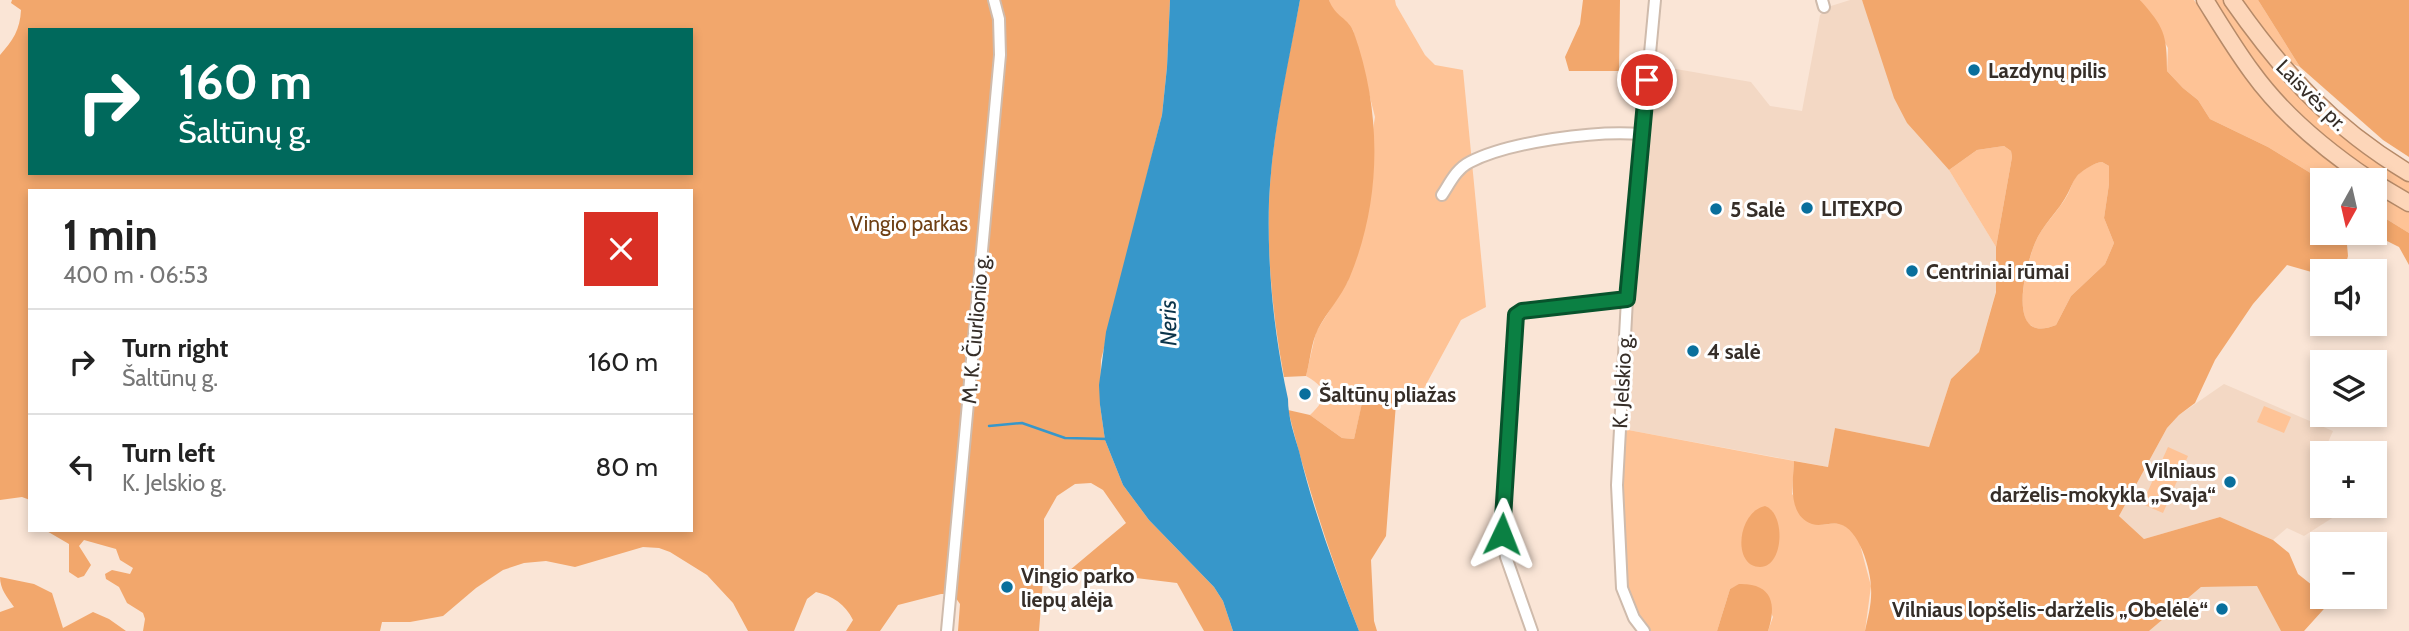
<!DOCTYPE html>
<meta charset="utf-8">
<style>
:root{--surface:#fff;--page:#f6f6f6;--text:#222;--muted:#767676;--line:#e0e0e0}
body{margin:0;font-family:Cabin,sans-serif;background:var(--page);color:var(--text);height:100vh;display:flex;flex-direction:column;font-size:26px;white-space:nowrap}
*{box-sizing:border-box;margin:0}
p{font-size:23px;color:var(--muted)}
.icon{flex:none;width:38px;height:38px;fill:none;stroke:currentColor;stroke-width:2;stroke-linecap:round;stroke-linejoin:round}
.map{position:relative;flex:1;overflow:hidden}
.drawer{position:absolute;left:28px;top:189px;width:665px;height:343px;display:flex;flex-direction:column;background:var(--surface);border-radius:0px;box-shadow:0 4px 10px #0003}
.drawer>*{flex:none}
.top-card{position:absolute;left:28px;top:28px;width:665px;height:147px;border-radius:0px;box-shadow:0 4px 10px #0003;background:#00695c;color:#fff;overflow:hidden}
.needle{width:46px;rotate:188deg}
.fabs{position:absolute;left:2310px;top:168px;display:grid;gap:14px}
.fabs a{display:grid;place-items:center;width:77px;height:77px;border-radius:0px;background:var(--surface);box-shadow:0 4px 10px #0003;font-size:35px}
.pin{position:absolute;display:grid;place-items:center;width:60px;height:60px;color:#fff;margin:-30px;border:4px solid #fff;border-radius:50%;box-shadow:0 2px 7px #0007}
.me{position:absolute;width:77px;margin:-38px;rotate:2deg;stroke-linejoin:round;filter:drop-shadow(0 0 5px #0008)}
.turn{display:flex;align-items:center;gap:24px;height:147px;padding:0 35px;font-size:32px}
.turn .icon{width:91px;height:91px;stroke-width:2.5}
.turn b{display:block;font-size:49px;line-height:60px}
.round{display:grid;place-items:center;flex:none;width:74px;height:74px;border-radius:0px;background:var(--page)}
.summary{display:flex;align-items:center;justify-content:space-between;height:119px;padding:0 35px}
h1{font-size:42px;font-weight:700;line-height:52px}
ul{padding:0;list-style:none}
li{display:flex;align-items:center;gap:21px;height:105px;padding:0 35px;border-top:2px solid var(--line)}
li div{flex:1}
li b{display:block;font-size:26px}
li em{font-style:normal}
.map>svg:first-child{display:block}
</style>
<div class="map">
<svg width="2409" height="631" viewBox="0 0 2409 631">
<rect width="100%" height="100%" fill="#fae5d6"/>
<g fill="#f3d8c4">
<path d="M1850,0H1862L1864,5L1907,123L1949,170L1996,247V291L1979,352L1951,379L1929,447L1835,428L1828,467L1623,429L1653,65L1751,82L1770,106L1802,111L1820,15L1831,6Z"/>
<path d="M2224,384L2333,431L2321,458L2322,506H2351L2304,536L2287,528L2273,540L2220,517L2144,539L2119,516L2167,428L2179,415Z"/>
<path d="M2258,586L2281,631H2149L2201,587Z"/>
</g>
<g fill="#fec396">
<path d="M1329,0H1395L1396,5L1425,55L1435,65L1463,70L1486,307L1461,320L1422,392L1397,390L1379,401L1362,404L1354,439L1342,438L1310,415C1328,397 1330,390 1306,376L1316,332L1348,281L1375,117L1353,30L1332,10Z"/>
<path d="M2140,0H2194L2235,62L2257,90L2358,180H2322L2268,147L2210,119L2198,100L2183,88L2167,71L2168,48Z"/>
<path d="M2215,0H2226L2239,21L2409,180V196C2355,164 2299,124 2260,74C2242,51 2229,24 2215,0Z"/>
<path d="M2240,0H2258L2300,67L2286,61Z"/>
<path d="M2004,146L2011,151L2012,157L1996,247L1949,170L1977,150Z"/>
<path d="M2102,162L2109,166V184L2104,218L2114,243L2105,264L2071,296L2056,325C2005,346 2025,268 2035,243C2042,225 2059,211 2068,194C2071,188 2073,179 2078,175C2084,169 2094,163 2102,162Z"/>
<path d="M2375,191L2409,211V233L2375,212Z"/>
<path d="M2264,406L2291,417L2284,433L2257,422Z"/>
<path d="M1623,429L1794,461L1792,494L1819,525L1839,523L1852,530L1859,541L1871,586L1865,631H1768L1773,617L1760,589C1748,584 1742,583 1730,589L1717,631H1651L1636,612L1624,583Z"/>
<path d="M2168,447L2188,456L2163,513L2142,504Z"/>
</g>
<g fill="#f2a76c" fill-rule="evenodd">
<path d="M12,0H1170L1167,67L1162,115L1101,360L1100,405L1105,440L1123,485L1149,520L1214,587L1223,601L1233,631H1204L1177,583L1070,570L1126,523L1103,490L1091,483L1075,484L1057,496L1044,519V568L1039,631H958L960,604L953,594H941L898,605L880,631H846L853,620C845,604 833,596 816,592L807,599L794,631H748L733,603L707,575L670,552L659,548L643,547L575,567L546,561L524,563L503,570L476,588L443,616L410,622H382L380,631H143L145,619L143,613L127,603L119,587L106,579L105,574L112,570L130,574L133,568L120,560L116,549L84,540L79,546L91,565L84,576L78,578L69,572V544L45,530H691V191H30V500L22,497L0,500V55C13,40 20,30 21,10L11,3ZM30,30H691V173H30Z"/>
<path d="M1300,0H1329C1335,17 1349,18 1354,33C1382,112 1382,201 1349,279C1341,297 1327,312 1318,329C1311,343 1310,362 1306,376L1284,377C1273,319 1267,260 1269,201C1272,134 1287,66 1300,0Z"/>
<path d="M1583,0H1620L1619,71H1569L1565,57L1580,24Z"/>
<path d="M1862,0H2140C2164,27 2167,34 2167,71L2183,88L2198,100L2210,119L2268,147L2322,180V233H2346L2348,256L2344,270L2322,271V275L2287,265L2253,304L2215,360L2195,403L2179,415L2167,428L2119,516L2144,539L2220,517L2273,540L2289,553L2298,574L2322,593V597L2332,600L2304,631H2281L2257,586L2201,587L2149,631H1865C1868,617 1872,603 1871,588C1871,570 1859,528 1839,524C1830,522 1821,527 1812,524C1787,515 1793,482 1794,461L1828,467L1835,428L1929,447L1951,379L1979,352L1996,292V247L2012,157L2011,151L2004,146L1977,150L1949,170L1907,123L1894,98ZM2102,162L2109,166V184L2104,218L2114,243L2105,264L2071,296L2056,325C2005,346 2025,267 2035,243C2042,225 2059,211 2068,193C2071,187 2074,179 2078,175C2085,169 2094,163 2102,162Z"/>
<path d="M2258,0H2409V157L2383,140L2300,67Z"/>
<path d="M2375,212L2409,233V265L2399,247L2371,233H2375Z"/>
<path d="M1397,390L1386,536L1371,560L1374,621L1377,631H1359C1331,559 1307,486 1288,410L1310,415L1342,438L1354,439L1362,403L1379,401Z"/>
<path d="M1765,506C1786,513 1784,567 1760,567C1732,567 1737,512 1765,506Z"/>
<path d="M0,577L34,584L52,593L63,628L93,612L109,619L126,631H0V612L14,607C7,597 0,589 0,577Z"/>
<path d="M1739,584C1772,583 1777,604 1768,631H1717L1730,589Z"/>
</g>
<path fill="#3797ca" d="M1170,0H1300C1288,66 1272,134 1269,201C1267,268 1274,334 1288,399C1288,417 1294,434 1299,451C1314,513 1336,572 1359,631H1233L1223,601L1214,587L1149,520L1123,485L1105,440L1100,405L1099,385L1106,332L1162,115L1167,67Z"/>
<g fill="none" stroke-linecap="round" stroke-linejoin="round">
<path stroke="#3797ca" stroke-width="2.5" d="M989,426L1022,423L1065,438L1109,439"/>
<defs>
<g id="minor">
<path d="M1822,0L1824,7"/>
<path d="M1442,195C1450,183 1456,169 1470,162C1509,142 1596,130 1641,134"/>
<path d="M947,631L1000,55L999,19L994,0"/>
<path d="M1532,631L1506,557L1502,534L1516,315L1522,311L1627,299"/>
<path d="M1644,631L1634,618L1622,588L1617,485L1627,299L1655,0"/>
</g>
<g id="primary">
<path d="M2205,0C2220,24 2235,49 2252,72C2283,115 2327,151 2370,180"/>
<path d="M2232,0C2283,73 2332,127 2409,173"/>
<path d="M2375,183L2409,203"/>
</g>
</defs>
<use href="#minor" stroke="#cfbbac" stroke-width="14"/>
<use href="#primary" stroke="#b68a68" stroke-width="19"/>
<use href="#minor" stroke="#fff" stroke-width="10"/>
<use href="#primary" stroke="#fdd6b9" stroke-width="16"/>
</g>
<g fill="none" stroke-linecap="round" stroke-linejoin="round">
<defs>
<path id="route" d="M1502,534L1516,315L1522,311L1627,299L1647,80"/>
</defs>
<use href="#route" stroke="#07532c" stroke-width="18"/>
<use href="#route" stroke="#0b8043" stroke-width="12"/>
</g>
<g fill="#096f9c" stroke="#fff" stroke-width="2.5">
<circle cx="1974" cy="70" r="7"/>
<circle cx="1807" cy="208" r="7"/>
<circle cx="1716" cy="209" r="7"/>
<circle cx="1912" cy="271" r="7"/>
<circle cx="1693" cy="351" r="7"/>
<circle cx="1305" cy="394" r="7"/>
<circle cx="2230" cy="482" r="7"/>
<circle cx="1007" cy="587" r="7"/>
<circle cx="2222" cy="609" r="7"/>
</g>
<g text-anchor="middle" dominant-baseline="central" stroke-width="6" stroke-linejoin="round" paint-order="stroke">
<g font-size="21" font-weight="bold" fill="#362e28" stroke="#fff" text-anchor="start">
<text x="1988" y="70">Lazdynų pilis</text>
<text x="1821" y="208">LITEXPO</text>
<text x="1730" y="209">5 Salė</text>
<text x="1926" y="271">Centriniai rūmai</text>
<text x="1707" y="351">4 salė</text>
<text x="1319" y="394">Šaltūnų pliažas</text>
<text x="2216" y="470" text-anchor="end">Vilniaus<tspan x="2216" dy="24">darželis-mokykla „Svaja“</tspan></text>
<text x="1021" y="575">Vingio parko<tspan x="1021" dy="24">liepų alėja</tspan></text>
<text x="2208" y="609" text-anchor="end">Vilniaus lopšelis-darželis „Obelėlė“</text>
</g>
<g font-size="21" fill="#362e28" stroke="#fff">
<text transform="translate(2312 95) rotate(45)">Laisvės pr.</text>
<text transform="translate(975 329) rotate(-85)">M. K. Čiurlionio g.</text>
<text transform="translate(1622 381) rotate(-87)">K. Jelskio g.</text>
</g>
<g font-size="21" fill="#6f3f13" stroke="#fff">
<text x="909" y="223">Vingio parkas</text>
</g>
<g font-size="23" font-style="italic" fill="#0b344a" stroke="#fff">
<text transform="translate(1168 323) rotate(-91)">Neris</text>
</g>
</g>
</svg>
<div class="fabs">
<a><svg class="needle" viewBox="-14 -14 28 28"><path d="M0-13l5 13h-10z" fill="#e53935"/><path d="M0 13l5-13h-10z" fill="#767676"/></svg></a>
<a><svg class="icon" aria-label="sound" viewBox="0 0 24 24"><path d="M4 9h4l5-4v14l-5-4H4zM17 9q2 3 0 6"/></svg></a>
<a><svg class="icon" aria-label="layers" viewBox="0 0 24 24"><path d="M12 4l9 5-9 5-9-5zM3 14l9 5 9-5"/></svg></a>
<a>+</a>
<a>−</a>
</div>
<div class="pin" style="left:1647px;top:80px;background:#d93025"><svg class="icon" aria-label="arrive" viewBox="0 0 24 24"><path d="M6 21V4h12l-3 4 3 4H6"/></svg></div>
<svg class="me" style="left:1502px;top:534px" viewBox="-20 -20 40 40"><path d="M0-17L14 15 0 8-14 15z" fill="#0b8043" stroke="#fff" stroke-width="4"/></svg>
<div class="top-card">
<div class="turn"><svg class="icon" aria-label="right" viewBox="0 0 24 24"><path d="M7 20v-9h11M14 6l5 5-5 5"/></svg><div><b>160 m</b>Šaltūnų g.</div></div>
</div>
<section class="drawer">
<div class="summary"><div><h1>1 min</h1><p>400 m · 06:53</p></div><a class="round" style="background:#d93025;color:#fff"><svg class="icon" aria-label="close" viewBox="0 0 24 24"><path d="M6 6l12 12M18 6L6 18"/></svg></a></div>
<ul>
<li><svg class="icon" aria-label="right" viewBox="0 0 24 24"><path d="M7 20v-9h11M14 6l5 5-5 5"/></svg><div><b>Turn right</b><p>Šaltūnų g.</p></div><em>160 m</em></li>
<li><svg class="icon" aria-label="left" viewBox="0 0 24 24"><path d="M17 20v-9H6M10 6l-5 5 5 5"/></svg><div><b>Turn left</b><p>K. Jelskio g.</p></div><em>80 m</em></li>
</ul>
</section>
</div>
